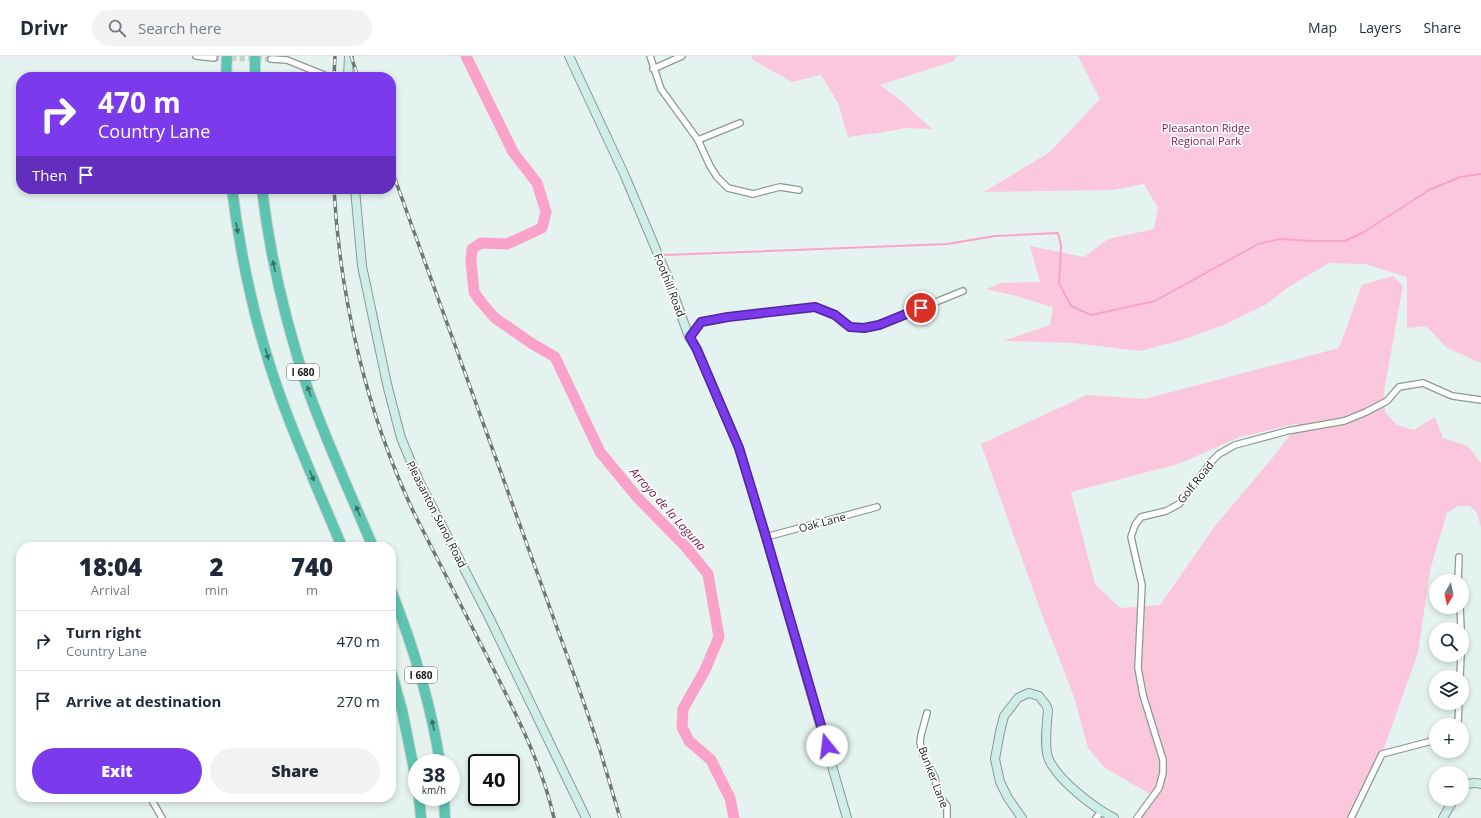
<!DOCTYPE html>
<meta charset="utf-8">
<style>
:root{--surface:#fff;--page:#f2f2f3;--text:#1f2937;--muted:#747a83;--line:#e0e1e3;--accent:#7c3aed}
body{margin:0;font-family:"Open Sans",sans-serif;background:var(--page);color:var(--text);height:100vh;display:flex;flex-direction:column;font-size:15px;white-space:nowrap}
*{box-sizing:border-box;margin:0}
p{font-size:13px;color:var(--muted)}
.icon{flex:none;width:22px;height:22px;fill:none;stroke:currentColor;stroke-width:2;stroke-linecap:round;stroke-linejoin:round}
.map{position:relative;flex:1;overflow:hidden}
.sheet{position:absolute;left:16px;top:486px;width:380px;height:260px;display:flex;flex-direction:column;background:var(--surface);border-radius:16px;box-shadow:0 2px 6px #0003}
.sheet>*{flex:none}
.banner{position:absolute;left:16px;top:16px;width:380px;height:122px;border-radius:16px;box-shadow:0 2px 6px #0003;background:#7c3aed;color:#fff;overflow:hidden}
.needle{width:26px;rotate:189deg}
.controls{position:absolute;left:1429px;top:518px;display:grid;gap:8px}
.controls a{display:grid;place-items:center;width:40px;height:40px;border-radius:50%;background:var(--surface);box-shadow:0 2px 6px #0003;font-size:20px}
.speed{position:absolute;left:408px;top:698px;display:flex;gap:8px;font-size:20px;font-weight:700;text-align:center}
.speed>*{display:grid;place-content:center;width:52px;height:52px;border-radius:50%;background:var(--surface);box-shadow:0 2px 6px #0003;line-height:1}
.speed small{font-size:10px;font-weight:400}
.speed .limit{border:2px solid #111;border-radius:6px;background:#fff;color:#111}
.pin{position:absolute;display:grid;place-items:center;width:34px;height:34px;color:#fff;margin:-17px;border:2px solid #fff;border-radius:50%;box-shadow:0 1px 4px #0007}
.me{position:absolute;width:44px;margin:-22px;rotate:344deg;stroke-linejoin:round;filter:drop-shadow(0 0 3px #0008)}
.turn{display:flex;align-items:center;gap:14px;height:84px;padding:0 16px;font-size:18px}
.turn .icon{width:52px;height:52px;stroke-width:2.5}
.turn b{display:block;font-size:28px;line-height:34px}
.then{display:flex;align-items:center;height:38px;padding:0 16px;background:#0003;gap:8px;font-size:15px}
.eta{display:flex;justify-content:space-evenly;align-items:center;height:68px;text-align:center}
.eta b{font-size:24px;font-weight:800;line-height:28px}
.button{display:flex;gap:8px;margin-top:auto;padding:8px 16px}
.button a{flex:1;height:46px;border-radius:24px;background:var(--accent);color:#fff;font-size:16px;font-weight:800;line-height:46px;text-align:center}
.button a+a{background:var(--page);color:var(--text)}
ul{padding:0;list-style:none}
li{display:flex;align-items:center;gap:12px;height:60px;padding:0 16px;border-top:1px solid var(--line)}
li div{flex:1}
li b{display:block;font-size:15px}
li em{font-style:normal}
header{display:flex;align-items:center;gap:24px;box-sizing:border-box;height:56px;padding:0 20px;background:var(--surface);border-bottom:1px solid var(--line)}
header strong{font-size:19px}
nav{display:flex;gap:22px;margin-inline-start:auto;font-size:14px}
.search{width:280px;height:36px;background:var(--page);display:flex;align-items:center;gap:10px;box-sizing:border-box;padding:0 14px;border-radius:22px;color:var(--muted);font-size:15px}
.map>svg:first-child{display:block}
</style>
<header>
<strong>Drivr</strong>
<div class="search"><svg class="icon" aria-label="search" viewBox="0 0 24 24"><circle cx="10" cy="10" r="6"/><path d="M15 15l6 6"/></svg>Search here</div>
<nav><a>Map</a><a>Layers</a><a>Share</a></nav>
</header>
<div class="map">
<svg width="1481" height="762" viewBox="0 0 1481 762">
<rect width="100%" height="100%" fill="#e4f3ef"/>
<g fill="#fac7dd" fill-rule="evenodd">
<path d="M751,0H956L954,5L880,29L899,43L932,73L905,72L885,76L848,81L838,47L821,19L792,26L753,4Z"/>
<path d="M1078,0H1481V307L1447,292L1426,270L1407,272V221L1365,208L1329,207L1290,230L1265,249L1224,269L1182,284L1140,295L1073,287L1003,285L1050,269L1053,251L1016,240L986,233L1001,227L1040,226L1030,190L1084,201L1108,183L1154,173L1158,152L1144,128L1113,134L984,136L1050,96L1100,43Z"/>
<path d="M1393,220L1403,230L1384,335L1385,356L1397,369L1414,374L1435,361L1443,382L1468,390L1481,407V471L1477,457L1470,450H1458L1447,457L1430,514L1418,597L1374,720L1356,762H1141L1155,741L1105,712L1088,692L1074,641L1040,553L981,388L1087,339L1145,343L1339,292L1362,229ZM1299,367L1273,401L1215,470L1160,549L1120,552L1095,528L1071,436L1178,408L1240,381Z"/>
</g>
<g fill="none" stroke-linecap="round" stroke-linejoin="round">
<path stroke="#fba2ca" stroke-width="2" d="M665,199L947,188L995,180L1058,177L1061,190L1059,227L1071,250L1091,259L1155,245L1258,188L1280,183L1313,185H1345L1364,176L1429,134L1460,121L1481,118"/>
<path stroke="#fba2ca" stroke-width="11" d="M466,0L513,96L537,127L546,156L542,172L507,188L481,187L472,193L471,205L474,236L481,246L495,262L531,287L555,301L600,396L637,441L685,490L708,518L719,581L705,614L683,653L682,671L689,685L711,704L730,742L734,762"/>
<path stroke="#c5d3cf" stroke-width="5.5" stroke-dasharray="5.5 3" stroke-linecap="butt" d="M214,2L271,3"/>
<defs>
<g id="street">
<path d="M196,0L214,2"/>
<path d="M650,0L661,33L698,84L710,110L717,121L728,132L753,138L780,131L799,134"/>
<path d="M271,3L287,4L329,21"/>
<path d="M653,13L682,0"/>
<path d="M698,84L740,67"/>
<path d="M689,281L701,266L728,261L815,251L835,259L850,271L864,272L879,269L963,235"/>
<path d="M1453,340L1481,344"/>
<path d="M766,481L877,451"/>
<path d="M1458,525L1459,501"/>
<path d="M1460,551L1461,573"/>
<path d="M1460,621L1461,599"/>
<path d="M927,657L921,679L920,686L922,696L935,722L938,738L947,750V762"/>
<path d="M1456,669L1458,667L1459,647"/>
<path d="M150,741L162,762"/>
<path d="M1096,762L1101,756"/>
<path d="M1137,762L1159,732L1163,717V704L1143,639L1138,612L1142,529L1131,481L1135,469L1141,461L1166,455L1179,448L1213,404L1219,398L1235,389L1287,375L1344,365L1366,356L1387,345L1399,331L1423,327L1450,339"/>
<path d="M1351,762L1382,698L1436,684"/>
</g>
<g id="secondary">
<path d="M569,0L625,120L668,222L689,281L697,293L739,392L766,481L847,762"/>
<path d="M348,21L349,0"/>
<path d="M355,133L362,210L387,328L401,382L419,425L490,563L586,762"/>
<path d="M1462,731C1468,727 1474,726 1481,728"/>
<path d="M1022,762L1008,742L1000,726L995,703L1000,676L1004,660L1018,642L1024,639L1029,637L1039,640L1046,649L1048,654C1047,668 1044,689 1048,701C1055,722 1094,752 1114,762"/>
<path d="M1443,762L1454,743"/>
</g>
<g id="highway">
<path d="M226,21L227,0"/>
<path d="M255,21V0"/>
<path d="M232,133C241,205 257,277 282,345C300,394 322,443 342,491"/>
<path d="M262,133C270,202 286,268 308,334C327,387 351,439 373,491"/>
<path d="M391,534C413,590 431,647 440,707"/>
<path d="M391,615L402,654L417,728"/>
<path d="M419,741L421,762"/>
<path d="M444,741L445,762"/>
</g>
</defs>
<use href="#street" stroke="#8b9995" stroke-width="8"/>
<use href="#secondary" stroke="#8b9995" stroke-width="10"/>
<use href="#highway" stroke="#cccdcd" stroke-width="12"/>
<use href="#street" stroke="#fff" stroke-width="5.5"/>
<use href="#secondary" stroke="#ceede7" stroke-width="8"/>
<use href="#highway" stroke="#5cc4af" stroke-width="10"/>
<defs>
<g id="rail">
<path d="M351,0L358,21"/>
<path d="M334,21L335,0"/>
<path d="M391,112L577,627L600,694L620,762"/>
<path d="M334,133C340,243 367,359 415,459C441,510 467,561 493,612C517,660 542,709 554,762"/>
</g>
</defs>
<use href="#rail" stroke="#6e7775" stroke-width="3.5"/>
<use href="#rail" stroke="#fff" stroke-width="2" stroke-dasharray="6" stroke-linecap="butt"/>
</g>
<defs><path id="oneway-solid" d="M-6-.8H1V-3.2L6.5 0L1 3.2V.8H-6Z"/></defs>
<g fill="#3a7065">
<use href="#oneway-solid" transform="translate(237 172) rotate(80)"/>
<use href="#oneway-solid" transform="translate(274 210) rotate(-103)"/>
<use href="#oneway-solid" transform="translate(267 298) rotate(73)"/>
<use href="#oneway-solid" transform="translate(309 335) rotate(-110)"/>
<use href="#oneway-solid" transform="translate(312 420) rotate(67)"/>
<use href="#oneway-solid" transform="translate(358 455) rotate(-113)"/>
<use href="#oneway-solid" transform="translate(433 669) rotate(-102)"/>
</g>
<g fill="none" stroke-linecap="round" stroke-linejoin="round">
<defs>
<path id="route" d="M827,690L766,481L739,392L697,294L690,281L701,266L728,261L815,251L835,259L850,271L864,272L879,269L921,252"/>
</defs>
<use href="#route" stroke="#51269a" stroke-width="10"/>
<use href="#route" stroke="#7c3aed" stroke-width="7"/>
</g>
<g text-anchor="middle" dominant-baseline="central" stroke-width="3.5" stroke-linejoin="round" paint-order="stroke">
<g fill="#fff" stroke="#5d605f" stroke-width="1">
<rect x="287" y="308" width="32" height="16" rx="3"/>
<rect x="405" y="611" width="32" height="16" rx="3"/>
</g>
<g font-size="10" font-weight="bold" fill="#171c1b">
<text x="303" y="316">I 680</text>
<text x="421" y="619">I 680</text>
</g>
<g font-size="11" fill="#821d55" stroke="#fff">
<text x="1206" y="71">Pleasanton Ridge<tspan x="1206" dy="13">Regional Park</tspan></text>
</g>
<g font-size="11" fill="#171c1b" stroke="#fff">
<text transform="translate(670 229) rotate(69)">Foothill Road</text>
<text transform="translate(1195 426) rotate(-51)">Golf Road</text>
<text transform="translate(437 458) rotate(63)">Pleasanton Sunol Road</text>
<text transform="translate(822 466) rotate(-15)">Oak Lane</text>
<text transform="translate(934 721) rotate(69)">Bunker Lane</text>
</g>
<g font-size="12" font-style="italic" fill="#760e4b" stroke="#fff">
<text transform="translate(668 453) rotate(48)">Arroyo de la Laguna</text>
</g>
</g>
</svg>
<div class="controls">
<a><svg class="needle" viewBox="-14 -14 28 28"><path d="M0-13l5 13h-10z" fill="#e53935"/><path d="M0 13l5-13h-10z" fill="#747a83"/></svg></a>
<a><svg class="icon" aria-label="search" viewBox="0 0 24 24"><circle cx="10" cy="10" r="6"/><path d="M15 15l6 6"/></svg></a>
<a><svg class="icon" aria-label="layers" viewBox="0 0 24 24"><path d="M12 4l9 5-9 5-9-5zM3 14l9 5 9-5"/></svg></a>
<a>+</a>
<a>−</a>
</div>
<div class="speed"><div>38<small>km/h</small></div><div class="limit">40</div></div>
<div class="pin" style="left:921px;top:252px;background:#d93025"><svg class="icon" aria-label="arrive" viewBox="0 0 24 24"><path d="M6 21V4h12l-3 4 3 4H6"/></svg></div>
<svg class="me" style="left:827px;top:690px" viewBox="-20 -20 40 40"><circle r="19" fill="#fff"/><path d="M0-13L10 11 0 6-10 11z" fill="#7c3aed"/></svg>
<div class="banner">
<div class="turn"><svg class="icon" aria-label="right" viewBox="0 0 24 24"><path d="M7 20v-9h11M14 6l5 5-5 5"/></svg><div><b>470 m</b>Country Lane</div></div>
<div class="then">Then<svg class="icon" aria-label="arrive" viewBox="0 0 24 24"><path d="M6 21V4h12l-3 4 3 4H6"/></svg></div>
</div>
<section class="sheet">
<div class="eta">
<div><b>18:04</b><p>Arrival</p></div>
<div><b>2</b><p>min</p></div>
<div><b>740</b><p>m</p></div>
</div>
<ul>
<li><svg class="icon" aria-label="right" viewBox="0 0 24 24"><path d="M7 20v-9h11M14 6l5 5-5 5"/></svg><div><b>Turn right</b><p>Country Lane</p></div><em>470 m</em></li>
<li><svg class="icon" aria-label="arrive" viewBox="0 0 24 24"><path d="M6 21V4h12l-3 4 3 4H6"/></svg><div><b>Arrive at destination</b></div><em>270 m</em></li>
</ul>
<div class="button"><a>Exit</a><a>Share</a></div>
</section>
</div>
